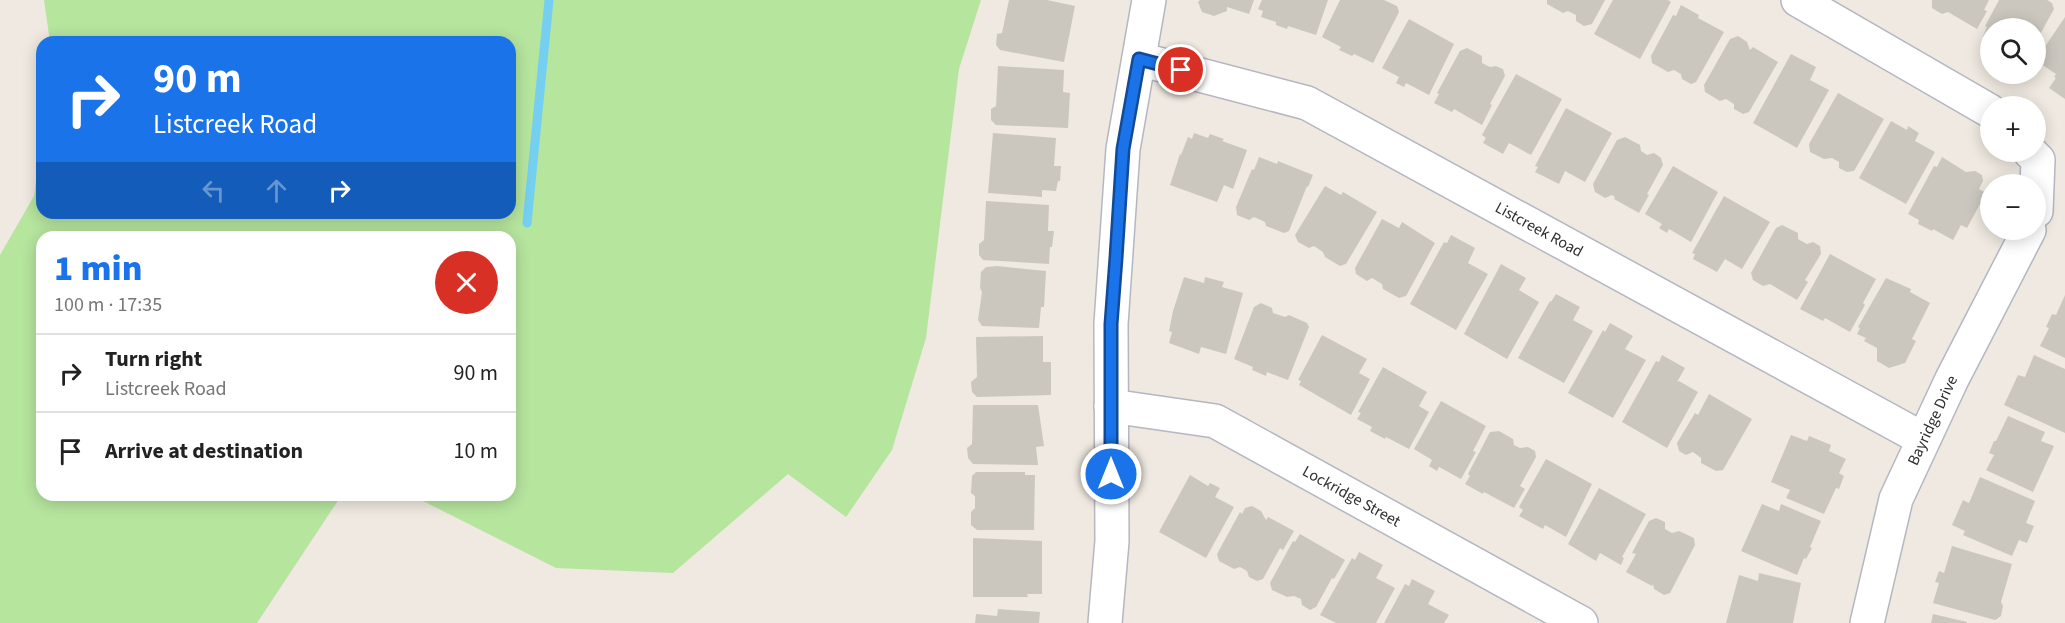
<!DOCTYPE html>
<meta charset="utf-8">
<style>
:root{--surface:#fff;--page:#f2f2f2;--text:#222;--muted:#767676;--line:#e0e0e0;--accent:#1a73e8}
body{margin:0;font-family:"Source Sans 3",sans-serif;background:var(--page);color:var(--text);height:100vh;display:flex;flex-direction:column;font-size:22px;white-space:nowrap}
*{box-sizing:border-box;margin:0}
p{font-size:20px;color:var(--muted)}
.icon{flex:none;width:33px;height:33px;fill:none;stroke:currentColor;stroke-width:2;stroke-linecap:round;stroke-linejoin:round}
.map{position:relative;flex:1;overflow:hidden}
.sheet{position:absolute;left:36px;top:231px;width:480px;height:270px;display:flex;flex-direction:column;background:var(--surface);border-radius:18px;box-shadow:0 3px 15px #0003}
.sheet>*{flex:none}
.top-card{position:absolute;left:36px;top:36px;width:480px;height:183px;border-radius:18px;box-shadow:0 3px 15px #0003;background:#1a73e8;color:#fff;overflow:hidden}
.buttons{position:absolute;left:1980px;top:18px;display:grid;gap:12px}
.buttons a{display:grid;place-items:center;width:66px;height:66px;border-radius:50%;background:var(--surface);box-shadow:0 3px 15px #0003;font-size:30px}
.pin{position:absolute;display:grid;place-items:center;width:51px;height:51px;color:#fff;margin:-26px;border:3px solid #fff;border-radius:50%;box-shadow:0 2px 6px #0007}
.me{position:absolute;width:66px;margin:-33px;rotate:0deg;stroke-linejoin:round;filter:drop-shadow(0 0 4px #0008)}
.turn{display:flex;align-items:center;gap:21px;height:126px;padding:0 18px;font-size:27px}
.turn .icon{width:78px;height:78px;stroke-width:2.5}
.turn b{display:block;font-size:42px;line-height:51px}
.lanes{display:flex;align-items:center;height:57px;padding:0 18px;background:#0003;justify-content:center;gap:30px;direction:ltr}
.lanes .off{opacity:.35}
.round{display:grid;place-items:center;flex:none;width:63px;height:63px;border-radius:32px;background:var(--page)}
.head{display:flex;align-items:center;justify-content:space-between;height:102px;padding:0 18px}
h1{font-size:36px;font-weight:800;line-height:45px;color:var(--accent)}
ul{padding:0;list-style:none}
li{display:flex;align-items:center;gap:18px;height:78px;padding:0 18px;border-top:2px solid var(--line)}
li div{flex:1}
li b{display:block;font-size:22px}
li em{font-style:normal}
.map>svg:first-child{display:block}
</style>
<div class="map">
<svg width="2065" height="623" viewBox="0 0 2065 623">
<rect width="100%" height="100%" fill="#efe9e1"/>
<path fill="#b6e59e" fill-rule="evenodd" d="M44,0H981L959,69L926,338L892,450L846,517L788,474L673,573L556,568L419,499L341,496L257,623H0V255L34,196L42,134V213H510V42H50ZM42,237H510V495H42Z"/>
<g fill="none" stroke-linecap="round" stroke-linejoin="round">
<path stroke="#75cff0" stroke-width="9" d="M527,223L549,0"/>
</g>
<g fill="#cbc7bf">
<path d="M1009,0H1047L1075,6L1064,62L1000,50L996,45L997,34L1002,33Z"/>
<path d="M1200,0H1254L1249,14L1227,7V11L1214,16L1202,12L1198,2Z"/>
<path d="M1262,0H1328L1316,35L1288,26L1287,29L1276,25V22L1261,17L1263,11L1258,9Z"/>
<path d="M1340,0H1384L1397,6L1399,12L1373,63L1354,54L1352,56L1339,50L1341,47L1322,37Z"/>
<path d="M1547,0H1605L1592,24L1584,26L1576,21V15L1568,11L1563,13L1547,4Z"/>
<path d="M1613,0H1668L1671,2L1640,59L1594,34Z"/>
<path d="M1932,0H1989L1984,10L1987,11L1977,29L1948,12L1942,14L1932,8Z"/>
<path d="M1999,0H2047L2052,3L2054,9L2037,40L2039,41L2036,48V28H1990V40L1983,36L1987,27L1985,26Z"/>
<path d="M1681,5L1699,15L1698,18L1724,32L1696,82L1691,84L1682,79L1681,74L1674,70L1668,72L1652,63L1651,56L1673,15L1676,16Z"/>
<path d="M2065,17V99L2049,88L2056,78L2054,77L2056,74L2038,62L2042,56L2040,54Z"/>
<path d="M1409,19L1454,44L1429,95L1406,83L1404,87L1396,83L1399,77L1382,68Z"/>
<path d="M1738,36L1747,42L1750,50L1753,47L1778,62L1749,112L1743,114L1734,109V104L1726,99L1720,101L1705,92L1704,85L1730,39Z"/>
<path d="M1467,48L1482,56V63L1490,67L1496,66L1503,69L1505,76L1490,104L1492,105L1482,125L1454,109L1452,112L1434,103L1439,94L1437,93L1460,51Z"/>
<path d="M1791,54L1816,67L1810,80L1829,90L1797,148L1753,123Z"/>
<path d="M998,66L1064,70L1063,92L1070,93L1068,128L996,125L991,120V109L996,106Z"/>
<path d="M1516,74L1562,99L1531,155L1509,143L1503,154L1483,143L1486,138L1482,135Z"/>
<path d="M1838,93L1884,119L1854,171L1847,172L1839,168V162L1832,158L1824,159L1810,152L1809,144Z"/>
<path d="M1566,108L1612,133L1585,182L1565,171L1559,184L1535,172L1538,167L1535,166Z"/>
<path d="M1891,121L1907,130L1908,126L1919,133L1915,141L1935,152L1906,204L1859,178Z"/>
<path d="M993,133L1056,138L1054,166H1061L1060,181H1058L1056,191L1042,190V197L988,193Z"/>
<path d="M1194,133L1208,138L1210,134L1224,139L1222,141L1247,150L1233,189L1224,185L1217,202L1170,185L1180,154L1181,155L1188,137L1192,139Z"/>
<path d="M1625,137L1640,145L1641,151L1647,155L1654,153L1661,158L1663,165L1647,194L1649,195L1639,213L1614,199L1615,197L1612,195L1605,198L1595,192L1593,184L1617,140Z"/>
<path d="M1259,157L1277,164L1278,161L1313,175L1308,187L1307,186L1289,231L1284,233L1266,226L1265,222L1254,217L1249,220L1237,215L1236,207L1252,169L1254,170Z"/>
<path d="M1942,157L1966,172L1975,171L1982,175L1983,181L1979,189L1986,193L1967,228L1961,225L1953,240L1933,229L1932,231L1918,224L1919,220L1908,214L1934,166L1937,167Z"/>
<path d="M1673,166L1718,192L1691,242L1669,229L1667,233L1659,228L1662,224L1645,214Z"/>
<path d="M1325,186L1341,195L1343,192L1377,212L1346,264L1340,266L1325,257L1323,252L1314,246L1309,248L1298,242L1295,235Z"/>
<path d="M1724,196L1770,222L1742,269L1725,259L1717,272L1693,259L1695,254L1692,253Z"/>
<path d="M986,201L1049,205L1048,231H1054L1052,247H1050L1049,264L983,260L979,255V244L984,240Z"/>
<path d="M1382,219L1399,228L1402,222L1435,243L1406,296L1399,298L1383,289L1382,284L1372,278L1367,281L1356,274L1355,268Z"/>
<path d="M1782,225L1798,233V239L1807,244L1813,242L1820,246L1821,254L1805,280L1808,282L1797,300L1770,284L1763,286L1753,280L1751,273L1776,228Z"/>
<path d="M1451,235L1475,248L1468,263L1488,274L1456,330L1410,304L1444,242L1447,243Z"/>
<path d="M1830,254L1876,279L1863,303L1865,305L1850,332L1825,318L1823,321L1800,309Z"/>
<path d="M1501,264L1526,278L1519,290L1539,302L1507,359L1464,334Z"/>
<path d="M997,266L1046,271L1044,307H1041L1039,328L982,326L978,320L982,292L980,288L981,272L986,267Z"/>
<path d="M1184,277L1204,283L1205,277L1224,282L1222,287L1243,293L1226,354L1201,347L1199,354L1169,343L1172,332L1169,331L1173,311Z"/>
<path d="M1886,278L1911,289L1910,292L1930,303L1912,339L1916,341L1905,363L1889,368L1877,361V348L1864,341L1866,338L1857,334L1860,328L1858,327Z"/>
<path d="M1556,294L1580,307L1573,320L1593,331L1564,383L1518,358L1550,301L1551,302Z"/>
<path d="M2065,295V358L2040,346L2049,328L2046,327L2052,314L2056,315Z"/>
<path d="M1261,303L1272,308L1273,313L1285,317L1289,315L1307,323L1309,327L1288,380L1267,372L1266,376L1252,370L1253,367L1234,359L1254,307Z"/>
<path d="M1610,323L1633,336L1625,349L1646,360L1613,418L1568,393L1603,330L1605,332Z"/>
<path d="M1322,335L1367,359L1359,373L1370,379L1351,415L1299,385L1301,381L1298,380Z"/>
<path d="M1043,336V362H1051V395L977,397L972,392L971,382L977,377L976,337Z"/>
<path d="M1662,355L1685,368L1677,382L1679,381L1698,392L1667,448L1622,422L1656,361L1659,362Z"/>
<path d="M2034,355L2065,369V433L2004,405L2018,375L2025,377Z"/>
<path d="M1383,367L1427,392L1419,406L1429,412L1409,449L1386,437L1385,439L1370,431L1372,427L1357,419L1361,413L1358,412Z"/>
<path d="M1709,394L1752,419L1723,470L1716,471L1701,463V458L1693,452L1686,455L1679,451L1677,443L1695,413L1698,415Z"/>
<path d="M1441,401L1486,426L1473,451L1476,452L1461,479L1439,467L1437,471L1429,466L1432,460L1414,449Z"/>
<path d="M973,405H1038L1044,446L1036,447L1038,465L973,464L968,458L967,448L972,444Z"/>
<path d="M2008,416L2045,432L2041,441L2054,446L2033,492L1986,470L1994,455L1989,453L1994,441H1996Z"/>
<path d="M1499,431L1513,439L1514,445L1520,448L1528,447L1535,451L1536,457L1520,486L1525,489L1514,508L1484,492L1483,494L1465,484L1470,476L1468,474L1490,432Z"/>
<path d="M1791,435L1807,441L1809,436L1831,445L1829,451L1846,459L1839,473L1844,476L1839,489L1836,488L1824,514L1786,498L1790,490L1771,482Z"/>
<path d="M1546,459L1592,484L1566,537L1545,525L1543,529L1519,516L1523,510L1519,507Z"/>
<path d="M976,472H1025V475H1035L1034,530H977L971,525V512L975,508V496L971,493L972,476Z"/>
<path d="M1190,475L1208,486L1210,483L1220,488L1215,497L1234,507L1206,558L1159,532Z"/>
<path d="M1980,477L2035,501L2026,523L2034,526L2027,543L2019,540L2012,556L1963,535L1965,531L1952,525L1963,500L1969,503Z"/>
<path d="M1599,488L1646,514L1622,557L1624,558L1621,565L1600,553L1596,561L1568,544Z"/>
<path d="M1762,504L1779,511L1781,504L1821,521L1810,547L1812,548L1806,559L1804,558L1797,575L1741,551Z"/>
<path d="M1252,506L1261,511L1266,520L1268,517L1294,531L1283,550L1280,548L1263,579L1257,581L1249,577L1247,571L1240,567L1234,569L1219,561L1217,554L1240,512L1242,514L1245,508Z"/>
<path d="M1656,518L1665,522V529L1672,533L1679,531L1694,538L1695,545L1670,593L1664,595L1654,589L1653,584L1652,586L1626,572L1636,554L1632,553L1649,521Z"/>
<path d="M1300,534L1345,560L1334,579L1332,578L1316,607L1310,610L1302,605L1301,599L1294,596L1287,597L1272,590L1270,583L1293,541L1295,542Z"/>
<path d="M973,538L1042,541V594H1027L1028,597H973Z"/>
<path d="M1952,546L2012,564L2001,602L2003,606L2001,616L1995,620L1933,603L1939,583L1935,582L1939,571L1944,573Z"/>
<path d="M1359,552L1383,565L1376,578L1395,588L1376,623H1336L1320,615L1352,558L1355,560Z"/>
<path d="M1759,573L1801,583L1793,623H1726L1739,575L1758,581Z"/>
<path d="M1412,579L1435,591L1428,604L1449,615L1444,623H1384L1405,584L1409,586Z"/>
<path d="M998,609L1040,612L1039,623H975L976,614L997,616Z"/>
<path d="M1933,614L1967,622V623H1931Z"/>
</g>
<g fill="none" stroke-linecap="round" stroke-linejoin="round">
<defs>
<g id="street">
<path d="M1798,0L1990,111"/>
<path id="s1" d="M1139,59L1307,103L1923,439"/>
<path d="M2030,152L2038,160L2036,211"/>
<path id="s2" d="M1111,406L1215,421L1581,623"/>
<path d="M1105,623L1112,541L1111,324L1123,149L1149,0"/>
<path id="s3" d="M1867,623L1896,499L1952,379L2029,230"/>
</g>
</defs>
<use href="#street" stroke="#b4b7c1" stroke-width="36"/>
<use href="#street" stroke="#fff" stroke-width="33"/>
</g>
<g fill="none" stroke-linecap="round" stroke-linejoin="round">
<defs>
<path id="route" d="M1111,474V324L1116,258L1123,149L1139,59L1181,70"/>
</defs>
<use href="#route" stroke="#114b97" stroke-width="15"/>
<use href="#route" stroke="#1a73e8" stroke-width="10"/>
</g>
<g text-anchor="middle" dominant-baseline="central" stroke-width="4.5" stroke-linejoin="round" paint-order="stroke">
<g font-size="16" fill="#2e2e2e" stroke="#fff">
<text stroke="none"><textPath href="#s1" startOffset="438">Listcreek Road</textPath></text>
<text stroke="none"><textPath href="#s3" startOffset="214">Bayridge Drive</textPath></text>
<text stroke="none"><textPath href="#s2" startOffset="261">Lockridge Street</textPath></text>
</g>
</g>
</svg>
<div class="buttons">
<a><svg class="icon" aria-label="search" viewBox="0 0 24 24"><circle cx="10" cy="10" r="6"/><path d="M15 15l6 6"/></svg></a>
<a>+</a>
<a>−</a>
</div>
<div class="pin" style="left:1181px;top:70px;background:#d93025"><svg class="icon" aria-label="arrive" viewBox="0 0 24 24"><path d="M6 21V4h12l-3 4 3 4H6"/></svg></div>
<svg class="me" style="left:1111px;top:474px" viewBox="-20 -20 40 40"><circle r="17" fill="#1a73e8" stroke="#fff" stroke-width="3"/><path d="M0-11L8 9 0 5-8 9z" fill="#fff"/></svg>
<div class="top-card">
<div class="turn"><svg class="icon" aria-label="right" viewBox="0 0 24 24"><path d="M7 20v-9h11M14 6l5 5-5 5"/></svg><div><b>90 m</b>Listcreek Road</div></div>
<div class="lanes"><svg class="icon off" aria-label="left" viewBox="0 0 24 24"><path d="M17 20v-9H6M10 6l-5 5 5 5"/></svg><svg class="icon off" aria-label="ahead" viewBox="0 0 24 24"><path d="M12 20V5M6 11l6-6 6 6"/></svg><svg class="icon" aria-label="right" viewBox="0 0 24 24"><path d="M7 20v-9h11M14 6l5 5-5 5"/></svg></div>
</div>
<section class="sheet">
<div class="head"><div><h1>1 min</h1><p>100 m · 17:35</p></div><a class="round" style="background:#d93025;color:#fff"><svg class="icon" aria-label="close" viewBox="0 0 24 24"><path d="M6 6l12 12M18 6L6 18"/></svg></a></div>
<ul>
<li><svg class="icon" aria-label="right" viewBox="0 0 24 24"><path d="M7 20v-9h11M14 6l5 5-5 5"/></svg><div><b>Turn right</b><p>Listcreek Road</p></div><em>90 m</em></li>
<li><svg class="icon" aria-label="arrive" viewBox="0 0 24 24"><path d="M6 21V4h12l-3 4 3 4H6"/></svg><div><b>Arrive at destination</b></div><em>10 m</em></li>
</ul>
</section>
</div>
